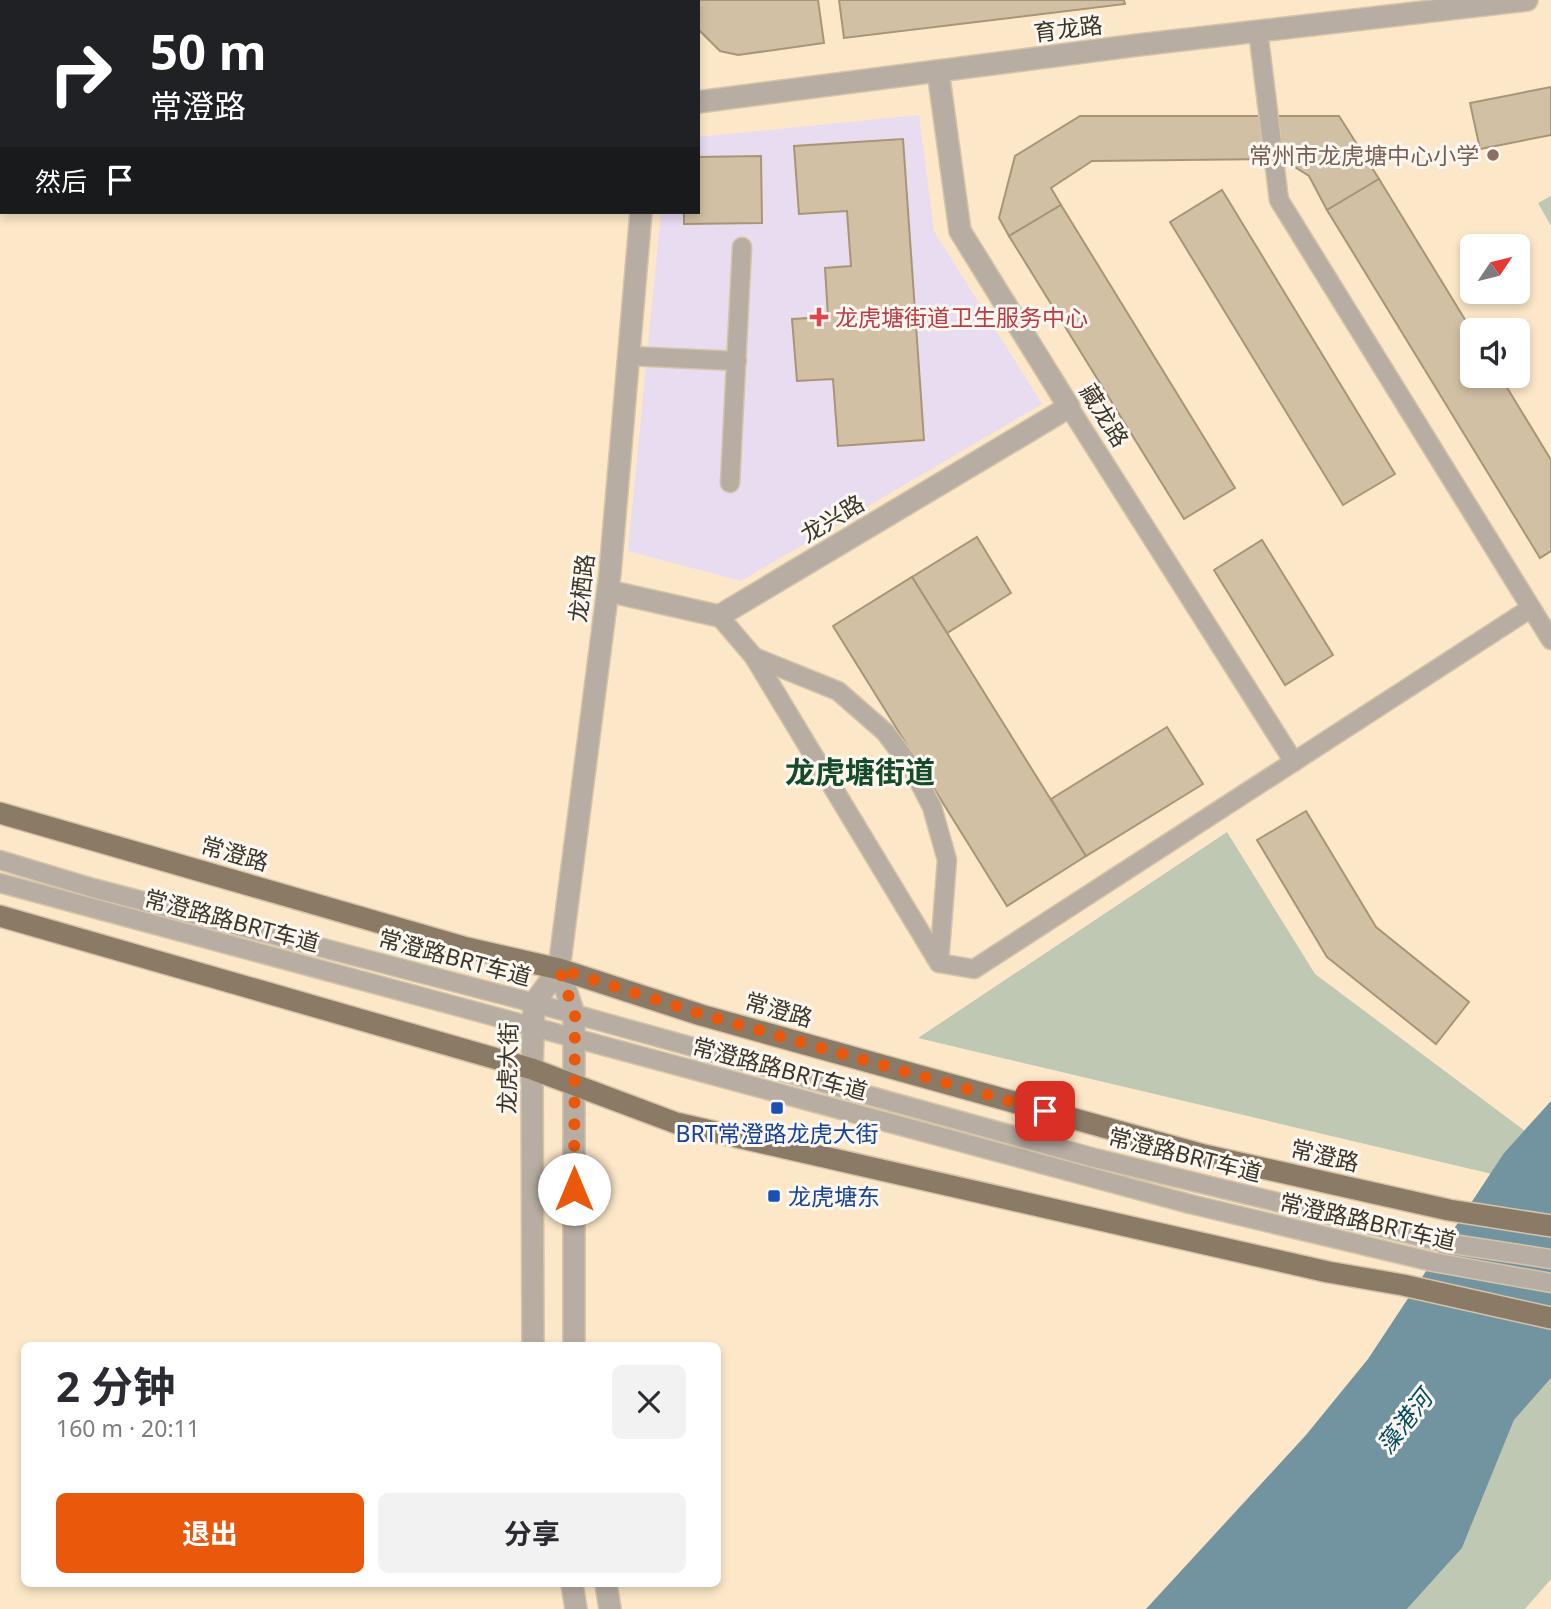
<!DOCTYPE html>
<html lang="zh">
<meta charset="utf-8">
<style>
:root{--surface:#fff;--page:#f2f2f3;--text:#2b2b33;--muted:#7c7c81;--accent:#ea580c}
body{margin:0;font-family:"Noto Sans","Noto Sans SC",sans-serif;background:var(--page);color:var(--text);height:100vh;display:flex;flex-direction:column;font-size:26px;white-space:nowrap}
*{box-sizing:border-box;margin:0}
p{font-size:23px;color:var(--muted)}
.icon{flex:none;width:38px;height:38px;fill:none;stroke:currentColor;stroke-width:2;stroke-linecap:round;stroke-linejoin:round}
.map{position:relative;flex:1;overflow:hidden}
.panel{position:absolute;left:21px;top:1342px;width:700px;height:245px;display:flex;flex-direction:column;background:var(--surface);border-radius:10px;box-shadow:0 4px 10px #0003}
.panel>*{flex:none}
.guide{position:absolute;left:0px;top:0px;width:700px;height:214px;box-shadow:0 4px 10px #0003;background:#202124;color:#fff;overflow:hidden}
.needle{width:46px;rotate:55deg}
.controls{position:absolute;left:1460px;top:234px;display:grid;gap:14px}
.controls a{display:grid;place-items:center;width:70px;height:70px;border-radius:10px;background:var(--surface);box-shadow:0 4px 10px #0003;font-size:35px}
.pin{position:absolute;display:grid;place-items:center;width:60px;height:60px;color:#fff;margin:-30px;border-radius:14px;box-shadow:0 4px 10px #0006}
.me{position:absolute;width:77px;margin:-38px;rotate:0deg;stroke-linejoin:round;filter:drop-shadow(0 0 5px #0008)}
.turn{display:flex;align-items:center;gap:24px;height:147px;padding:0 35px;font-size:32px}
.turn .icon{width:91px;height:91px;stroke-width:2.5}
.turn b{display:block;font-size:49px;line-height:60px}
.then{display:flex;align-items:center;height:66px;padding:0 35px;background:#0003;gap:14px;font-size:26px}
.round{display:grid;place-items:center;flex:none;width:74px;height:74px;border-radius:10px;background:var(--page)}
.headline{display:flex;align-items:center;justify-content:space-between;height:119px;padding:0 35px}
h1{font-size:42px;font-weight:700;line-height:52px}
.primary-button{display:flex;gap:14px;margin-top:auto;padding:14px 35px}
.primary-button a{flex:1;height:80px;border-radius:10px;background:var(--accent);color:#fff;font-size:28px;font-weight:700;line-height:80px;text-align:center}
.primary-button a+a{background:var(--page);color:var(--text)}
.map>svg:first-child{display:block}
</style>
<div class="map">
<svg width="1551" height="1609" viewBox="0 0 1551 1609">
<rect width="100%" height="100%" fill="#fce8c8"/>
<path fill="#e7dcf0" d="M919,115L934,231L1042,404L741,581L628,551L661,212H698V137Z"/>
<g fill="#bfc8b2">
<path d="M1551,196V226L1538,203Z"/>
<path d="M1227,832L1315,974L1525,1131L1504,1153L1492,1174L918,1038Z"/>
<path d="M1551,1378V1579L1525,1609H1407L1462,1548L1514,1420Z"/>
</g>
<path fill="#7294a1" d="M1551,1101V1378L1514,1420L1462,1548L1407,1609H1146L1306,1435L1368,1359L1504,1153Z"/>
<g fill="#d2c0a5" stroke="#a89577" stroke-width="2">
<path d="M693,0H818L824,43L738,55L720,51L698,29V2Z"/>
<path d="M839,0H1124L1125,4L844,38Z"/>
<path d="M1551,87V135L1480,149L1470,103Z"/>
<path d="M1080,116H1339L1379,179L1327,210L1309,176L1282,159L1092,161L1051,188L1061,205L1009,236L999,218L1015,156Z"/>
<path d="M903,139L924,440L838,446L833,379L797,381L792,319L828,317L825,268L851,266L847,211L799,214L794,146Z"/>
<path d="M761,156L762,223L684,224V212H698V157Z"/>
<path d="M1379,179L1472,331V376H1500L1551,460V551L1540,558L1327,210Z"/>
<path d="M1222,190L1395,474L1343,505L1170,222Z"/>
<path d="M1061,205L1235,488L1184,519L1009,236Z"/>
<path d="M977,537L1011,593L947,633L912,577Z"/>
<path d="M1262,540L1333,655L1285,685L1214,570Z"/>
<path d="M912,577L1086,856L1007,906L833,626Z"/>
<path d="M1167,727L1203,784L1086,856L1051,799Z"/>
<path d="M1306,811L1376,927L1469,1002L1436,1044L1327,957L1257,840Z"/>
</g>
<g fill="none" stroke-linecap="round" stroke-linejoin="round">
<defs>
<g id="service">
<path d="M1258,31L1279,200L1551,640"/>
<path d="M629,356L737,361"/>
<path d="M1069,407L1294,762"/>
<path d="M730,483L742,247"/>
<path d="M719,616L754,657L939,963L974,969L1531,608"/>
<path d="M754,657L838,691L885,732L912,768L932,807L947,860L939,963"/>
<path d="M0,860L93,888L534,1003L1095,1158L1446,1243L1551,1259"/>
<path d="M0,883L1190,1204L1433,1262L1551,1283"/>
</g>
<g id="minor">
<path d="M136,0L145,2"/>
<path d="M402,2V0"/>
<path d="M658,2V0"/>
<path d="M698,102L1138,45L1527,0"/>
<path d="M608,591L719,616L1069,407L960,231L938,71"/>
<path d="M559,969L610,573L641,212"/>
</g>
<g id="tertiary">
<path d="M559,969L574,1014V1346"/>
<path d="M533,1346L532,1069L534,1003L559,969"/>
<path d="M572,1584L576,1609"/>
<path d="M606,1584L610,1609"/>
</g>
<g id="primary">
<path d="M0,813L467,948L559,969L701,1015L1204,1155L1449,1210L1551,1226"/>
<path d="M0,916L532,1069L676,1123L1328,1272L1403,1285L1551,1318"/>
</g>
</defs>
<use href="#service" stroke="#d6c4a8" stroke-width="21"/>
<use href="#minor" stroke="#d6c4a8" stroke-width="24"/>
<use href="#tertiary" stroke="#d6c4a8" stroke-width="24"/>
<use href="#primary" stroke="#d6c4a8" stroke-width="24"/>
<use href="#service" stroke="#b7ada2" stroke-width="18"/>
<use href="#minor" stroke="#b7ada2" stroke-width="21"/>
<use href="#tertiary" stroke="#b7ada2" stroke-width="21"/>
<use href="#primary" stroke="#8b7a66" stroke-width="21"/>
</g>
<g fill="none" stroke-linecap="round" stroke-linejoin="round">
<path stroke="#ea580c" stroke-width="12" stroke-dasharray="0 21.6" d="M574,1189L575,1014L559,969L701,1014L1045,1111"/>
</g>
<circle fill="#8d6e63" stroke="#fcf7f1" stroke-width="2.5" cx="1493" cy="155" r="7"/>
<path fill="#e0444e" stroke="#fcf7f1" stroke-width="2.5" d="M815.5 306.5h7v7h7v7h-7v7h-7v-7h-7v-7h7z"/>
<g fill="#1a4fb4" stroke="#fcf7f1" stroke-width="2.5">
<rect x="770" y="1101" width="14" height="14" rx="3.5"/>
<rect x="767" y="1189" width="14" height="14" rx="3.5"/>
</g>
<g text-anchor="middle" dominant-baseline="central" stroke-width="6" stroke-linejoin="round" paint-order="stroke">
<g font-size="23" fill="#3c3428" stroke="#fcf7f1">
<text transform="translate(1068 28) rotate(-7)">育龙路</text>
<text transform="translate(1105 415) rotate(58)">藏龙路</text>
<text transform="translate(832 518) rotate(-31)">龙兴路</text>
<text transform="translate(581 588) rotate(-83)">龙栖路</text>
<text transform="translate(235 853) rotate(16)">常澄路</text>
<text transform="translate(232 920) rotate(15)">常澄路路BRT车道</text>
<text transform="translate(455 957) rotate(15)">常澄路BRT车道</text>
<text transform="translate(779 1009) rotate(16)">常澄路</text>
<text transform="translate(507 1068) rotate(-89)">龙虎大街</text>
<text transform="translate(780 1068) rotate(15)">常澄路路BRT车道</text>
<text transform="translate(1185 1154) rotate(14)">常澄路BRT车道</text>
<text transform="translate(1325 1155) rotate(13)">常澄路</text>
<text transform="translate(1368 1221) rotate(13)">常澄路路BRT车道</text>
</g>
<g font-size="23" fill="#785e54" stroke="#fcf7f1" text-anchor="end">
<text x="1479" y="155">常州市龙虎塘中心小学</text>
</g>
<g font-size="23" fill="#be3a42" stroke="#fcf7f1" text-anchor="start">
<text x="835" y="317">龙虎塘街道卫生服务中心</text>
</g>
<g font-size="23" fill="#164399" stroke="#fcf7f1">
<text x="777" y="1133">BRT常澄路龙虎大街</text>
<text x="788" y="1196" text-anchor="start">龙虎塘东</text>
</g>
<g font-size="24" font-style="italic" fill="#004b5f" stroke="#fcf7f1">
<text transform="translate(1404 1421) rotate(-52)">藻港河</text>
</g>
<g font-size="30" font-weight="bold" fill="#154b2a" stroke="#fcf7f1">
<text x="860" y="771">龙虎塘街道</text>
</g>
</g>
</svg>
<div class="controls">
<a><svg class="needle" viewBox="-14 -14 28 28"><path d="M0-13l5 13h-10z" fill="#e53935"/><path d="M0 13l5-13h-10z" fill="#7c7c81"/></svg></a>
<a><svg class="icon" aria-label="sound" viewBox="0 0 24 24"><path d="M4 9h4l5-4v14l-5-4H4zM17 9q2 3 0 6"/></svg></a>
</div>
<div class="pin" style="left:1045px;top:1111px;background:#d93025"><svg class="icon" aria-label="arrive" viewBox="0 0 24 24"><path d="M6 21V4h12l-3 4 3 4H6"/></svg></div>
<svg class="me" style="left:574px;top:1189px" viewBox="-20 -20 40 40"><circle r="19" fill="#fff"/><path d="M0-13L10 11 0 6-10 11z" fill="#ea580c"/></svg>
<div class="guide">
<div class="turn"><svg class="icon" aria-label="right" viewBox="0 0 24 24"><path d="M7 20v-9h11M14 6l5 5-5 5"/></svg><div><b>50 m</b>常澄路</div></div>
<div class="then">然后<svg class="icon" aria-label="arrive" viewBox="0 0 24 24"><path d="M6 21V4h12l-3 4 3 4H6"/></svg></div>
</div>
<section class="panel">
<div class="headline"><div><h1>2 分钟</h1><p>160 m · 20:11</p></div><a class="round"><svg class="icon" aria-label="close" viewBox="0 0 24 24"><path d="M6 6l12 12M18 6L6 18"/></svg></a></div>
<div class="primary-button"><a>退出</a><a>分享</a></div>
</section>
</div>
